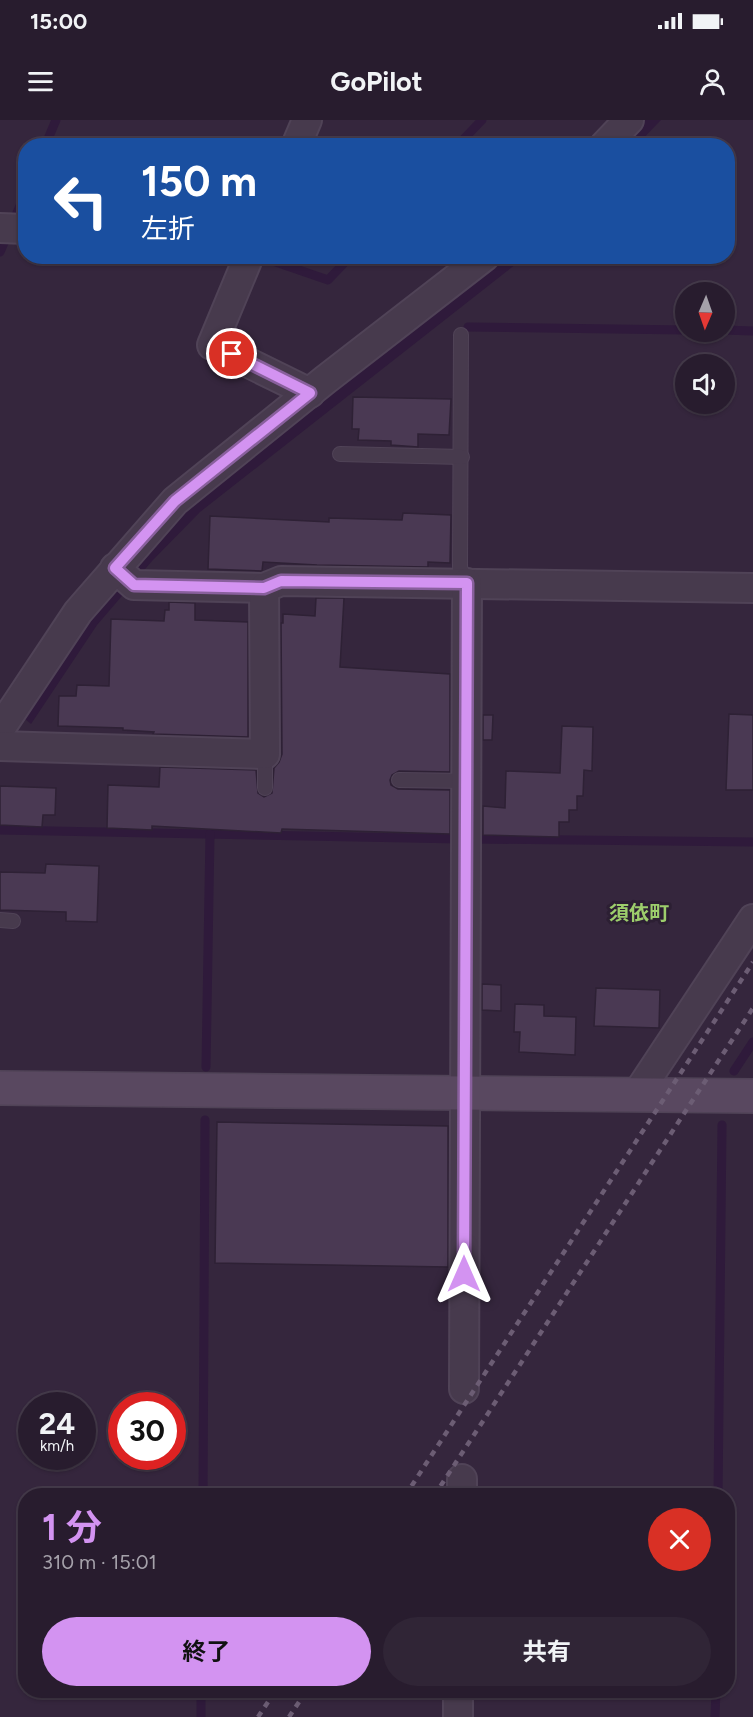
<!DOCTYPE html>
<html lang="ja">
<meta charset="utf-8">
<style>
:root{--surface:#281c2e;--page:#302536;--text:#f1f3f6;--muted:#a5a1aa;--line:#443a4a;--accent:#d393f1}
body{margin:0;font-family:Figtree,"Noto Sans JP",sans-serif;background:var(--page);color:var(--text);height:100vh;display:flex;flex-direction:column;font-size:22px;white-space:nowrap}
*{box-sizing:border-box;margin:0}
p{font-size:20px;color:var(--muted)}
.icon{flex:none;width:33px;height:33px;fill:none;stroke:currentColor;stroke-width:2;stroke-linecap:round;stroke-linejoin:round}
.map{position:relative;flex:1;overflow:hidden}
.sheet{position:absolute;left:18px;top:1368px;width:717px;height:210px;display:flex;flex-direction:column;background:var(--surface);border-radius:24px;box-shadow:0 2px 4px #0004,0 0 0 2px var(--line)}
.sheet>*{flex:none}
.guide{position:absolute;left:18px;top:18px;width:717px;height:126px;border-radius:24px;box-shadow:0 2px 4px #0004,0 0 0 2px var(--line);background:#1a4fa0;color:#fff;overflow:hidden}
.needle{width:39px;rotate:182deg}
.fabs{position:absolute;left:675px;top:162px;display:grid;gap:12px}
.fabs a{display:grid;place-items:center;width:60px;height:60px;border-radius:50%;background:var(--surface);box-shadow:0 2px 4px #0004,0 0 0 2px var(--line);font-size:30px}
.speed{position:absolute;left:18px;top:1272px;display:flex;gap:12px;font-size:30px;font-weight:700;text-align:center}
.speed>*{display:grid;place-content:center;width:78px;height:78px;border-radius:50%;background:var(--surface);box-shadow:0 2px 4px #0004,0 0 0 2px var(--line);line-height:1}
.speed small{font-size:15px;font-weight:400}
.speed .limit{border:9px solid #d22;background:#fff;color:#111}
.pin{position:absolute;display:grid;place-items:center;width:51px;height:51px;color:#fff;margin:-26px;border:3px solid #fff;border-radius:50%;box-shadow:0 2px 6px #0007}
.me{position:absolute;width:66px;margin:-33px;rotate:0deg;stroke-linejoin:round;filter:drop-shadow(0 0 4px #0008)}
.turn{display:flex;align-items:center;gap:21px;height:126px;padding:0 24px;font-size:27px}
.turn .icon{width:78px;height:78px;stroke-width:2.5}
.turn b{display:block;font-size:42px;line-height:51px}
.round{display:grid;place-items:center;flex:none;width:63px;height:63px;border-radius:32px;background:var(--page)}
.head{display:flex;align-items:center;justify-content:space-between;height:102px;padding:0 24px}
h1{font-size:36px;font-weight:700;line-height:45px;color:var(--accent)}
.primary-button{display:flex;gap:12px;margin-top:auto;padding:12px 24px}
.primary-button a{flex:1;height:69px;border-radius:36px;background:var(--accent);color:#111;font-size:24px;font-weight:700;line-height:69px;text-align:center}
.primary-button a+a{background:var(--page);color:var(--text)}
.status{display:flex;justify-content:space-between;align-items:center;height:42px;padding:0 30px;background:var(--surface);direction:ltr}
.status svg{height:16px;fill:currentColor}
header{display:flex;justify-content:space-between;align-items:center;height:78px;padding:0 24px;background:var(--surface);font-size:27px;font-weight:700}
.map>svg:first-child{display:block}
</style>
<div class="status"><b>15:00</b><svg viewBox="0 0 49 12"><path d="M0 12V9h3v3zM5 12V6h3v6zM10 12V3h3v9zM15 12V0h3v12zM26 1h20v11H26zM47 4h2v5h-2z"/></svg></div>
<header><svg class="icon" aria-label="menu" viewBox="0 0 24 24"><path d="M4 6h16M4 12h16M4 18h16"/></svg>GoPilot<svg class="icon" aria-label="person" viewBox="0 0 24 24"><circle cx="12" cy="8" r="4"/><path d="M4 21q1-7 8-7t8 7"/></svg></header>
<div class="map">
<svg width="753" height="1597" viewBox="0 0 753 1597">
<rect width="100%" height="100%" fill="#35263d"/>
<g fill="#2f1a3b">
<path d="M640,0H661L637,25L616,26Z"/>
<path d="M501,137H525L200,392L152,441L97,505L31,604L19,594L85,499L185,384L312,281Z"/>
</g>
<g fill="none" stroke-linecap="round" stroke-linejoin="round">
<g stroke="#2f1a3b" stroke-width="9">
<path d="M45,26L56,0"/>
<path d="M457,26L482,0"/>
<path d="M0,132L26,72"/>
<path d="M264,138L328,160L351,136"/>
<path d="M468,207L686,210"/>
<path d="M724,210L753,211"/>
<path d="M0,710L460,719"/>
<path d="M475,719L753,722"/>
<path d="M206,947L210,714"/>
<path d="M734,951L753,922"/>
<path d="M203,1376L205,1000"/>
<path d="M718,1376L722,1005"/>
<path d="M201,1597V1570"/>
<path d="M715,1597L716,1570"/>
</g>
</g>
<g fill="#4a3953" stroke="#2e2135" stroke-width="1.5">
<path d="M353,277L451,279L449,315L418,314V327L391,325V321L358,320L359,309H352Z"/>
<path d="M403,393L451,395L450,443L428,442V447L317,445L263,442L262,451L208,449L210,396L329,402V398L402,400Z"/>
<path d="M316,478H344L340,547L450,554V652L399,651L392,655L390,660L391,665L398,669L450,670V714L282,709L281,713L152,706V710L107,708L108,665L159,667L160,647L256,650L258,673L264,677L272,673L274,648L279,642L282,634L281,503H283V494L315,496Z"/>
<path d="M169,482L195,483V500L248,502V617L153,614L154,612L123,610V608L58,606L59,576H76L77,565L109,566L111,499L164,501L165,490H169Z"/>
<path d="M729,594L753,595V670H726Z"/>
<path d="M483,595H493L492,620H483Z"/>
<path d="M562,606L593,607L592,651L584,650L583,676H577V690H569V702H559V717L483,715V686L505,688L506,651L560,653Z"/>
<path d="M0,666L56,668L55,695H43L42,707L0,705Z"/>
<path d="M46,744L99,746L97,802L66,801V792L0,790V752L45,753Z"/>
<path d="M482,864L501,865V891L482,890Z"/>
<path d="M596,868L660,870L659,908L594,906Z"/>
<path d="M515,884L544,885V896L576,897L575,935L519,932L520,912H514Z"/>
<path d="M217,1002L448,1006V1147L215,1143Z"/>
</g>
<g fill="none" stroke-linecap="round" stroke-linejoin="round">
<defs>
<g id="lane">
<path d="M461,215L460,448L467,463"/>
<path d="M340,334L462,337"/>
<path d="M265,634V668"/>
<path d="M399,660L467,661"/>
<path d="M0,800L13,801"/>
</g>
<g id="street">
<path d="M296,26L307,0"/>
<path d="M604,26L629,0"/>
<path d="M0,108L26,109"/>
<path d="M249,136L212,225L310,273"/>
<path d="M115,448L134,465L264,468L281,461L753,468"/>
<path d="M0,609L78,492L175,381L325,260L485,136"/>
<path d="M0,626L265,634L264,468"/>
<path d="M637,974L753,799"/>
<path d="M464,1269L467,463"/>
<path d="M462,1376V1359"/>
<path d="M458,1597V1570"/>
</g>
<path id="secondary" d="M0,968L753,976"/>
</defs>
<use href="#lane" stroke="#504357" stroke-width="16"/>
<use href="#street" stroke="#504357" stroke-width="32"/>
<use href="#secondary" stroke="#504357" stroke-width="36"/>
<use href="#lane" stroke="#473a4d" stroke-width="14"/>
<use href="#street" stroke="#473a4d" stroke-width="28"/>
<use href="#secondary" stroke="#594860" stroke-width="33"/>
<g stroke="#6c5d74" stroke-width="4.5" stroke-dasharray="6 6" stroke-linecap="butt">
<path d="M405,1376L753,842"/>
<path d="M434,1376L753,888"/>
<path d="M258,1597L276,1570"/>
<path d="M289,1597L307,1570"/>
</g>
</g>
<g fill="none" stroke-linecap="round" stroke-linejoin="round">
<defs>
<path id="route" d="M232,234L310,273L175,381L115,448L134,465L264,468L281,461L467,463L464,1154"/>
</defs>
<use href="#route" stroke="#89609d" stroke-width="15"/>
<use href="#route" stroke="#d393f1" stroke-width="10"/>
</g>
<g text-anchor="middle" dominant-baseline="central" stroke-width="6" stroke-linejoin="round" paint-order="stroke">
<g font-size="20" font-weight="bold" fill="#9dce6c" stroke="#2c1f33">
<text x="639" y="793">須依町</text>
</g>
</g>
</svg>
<div class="fabs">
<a><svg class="needle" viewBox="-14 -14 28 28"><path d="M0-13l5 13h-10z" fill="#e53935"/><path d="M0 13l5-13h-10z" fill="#a5a1aa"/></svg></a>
<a><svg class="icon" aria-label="sound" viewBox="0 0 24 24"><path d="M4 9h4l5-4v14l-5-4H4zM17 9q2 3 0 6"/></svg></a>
</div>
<div class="speed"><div>24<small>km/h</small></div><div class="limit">30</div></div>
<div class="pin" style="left:232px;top:234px;background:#d93025"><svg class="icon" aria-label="arrive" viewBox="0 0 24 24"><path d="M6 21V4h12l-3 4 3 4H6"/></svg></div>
<svg class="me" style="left:464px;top:1154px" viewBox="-20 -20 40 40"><path d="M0-17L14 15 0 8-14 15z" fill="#d393f1" stroke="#fff" stroke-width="4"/></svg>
<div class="guide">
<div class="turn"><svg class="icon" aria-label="left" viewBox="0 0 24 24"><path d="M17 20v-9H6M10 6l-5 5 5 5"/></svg><div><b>150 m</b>左折</div></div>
</div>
<section class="sheet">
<div class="head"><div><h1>1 分</h1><p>310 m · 15:01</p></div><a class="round" style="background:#d93025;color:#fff"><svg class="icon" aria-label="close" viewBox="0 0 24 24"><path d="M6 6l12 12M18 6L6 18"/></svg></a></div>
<div class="primary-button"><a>終了</a><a>共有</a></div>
</section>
</div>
